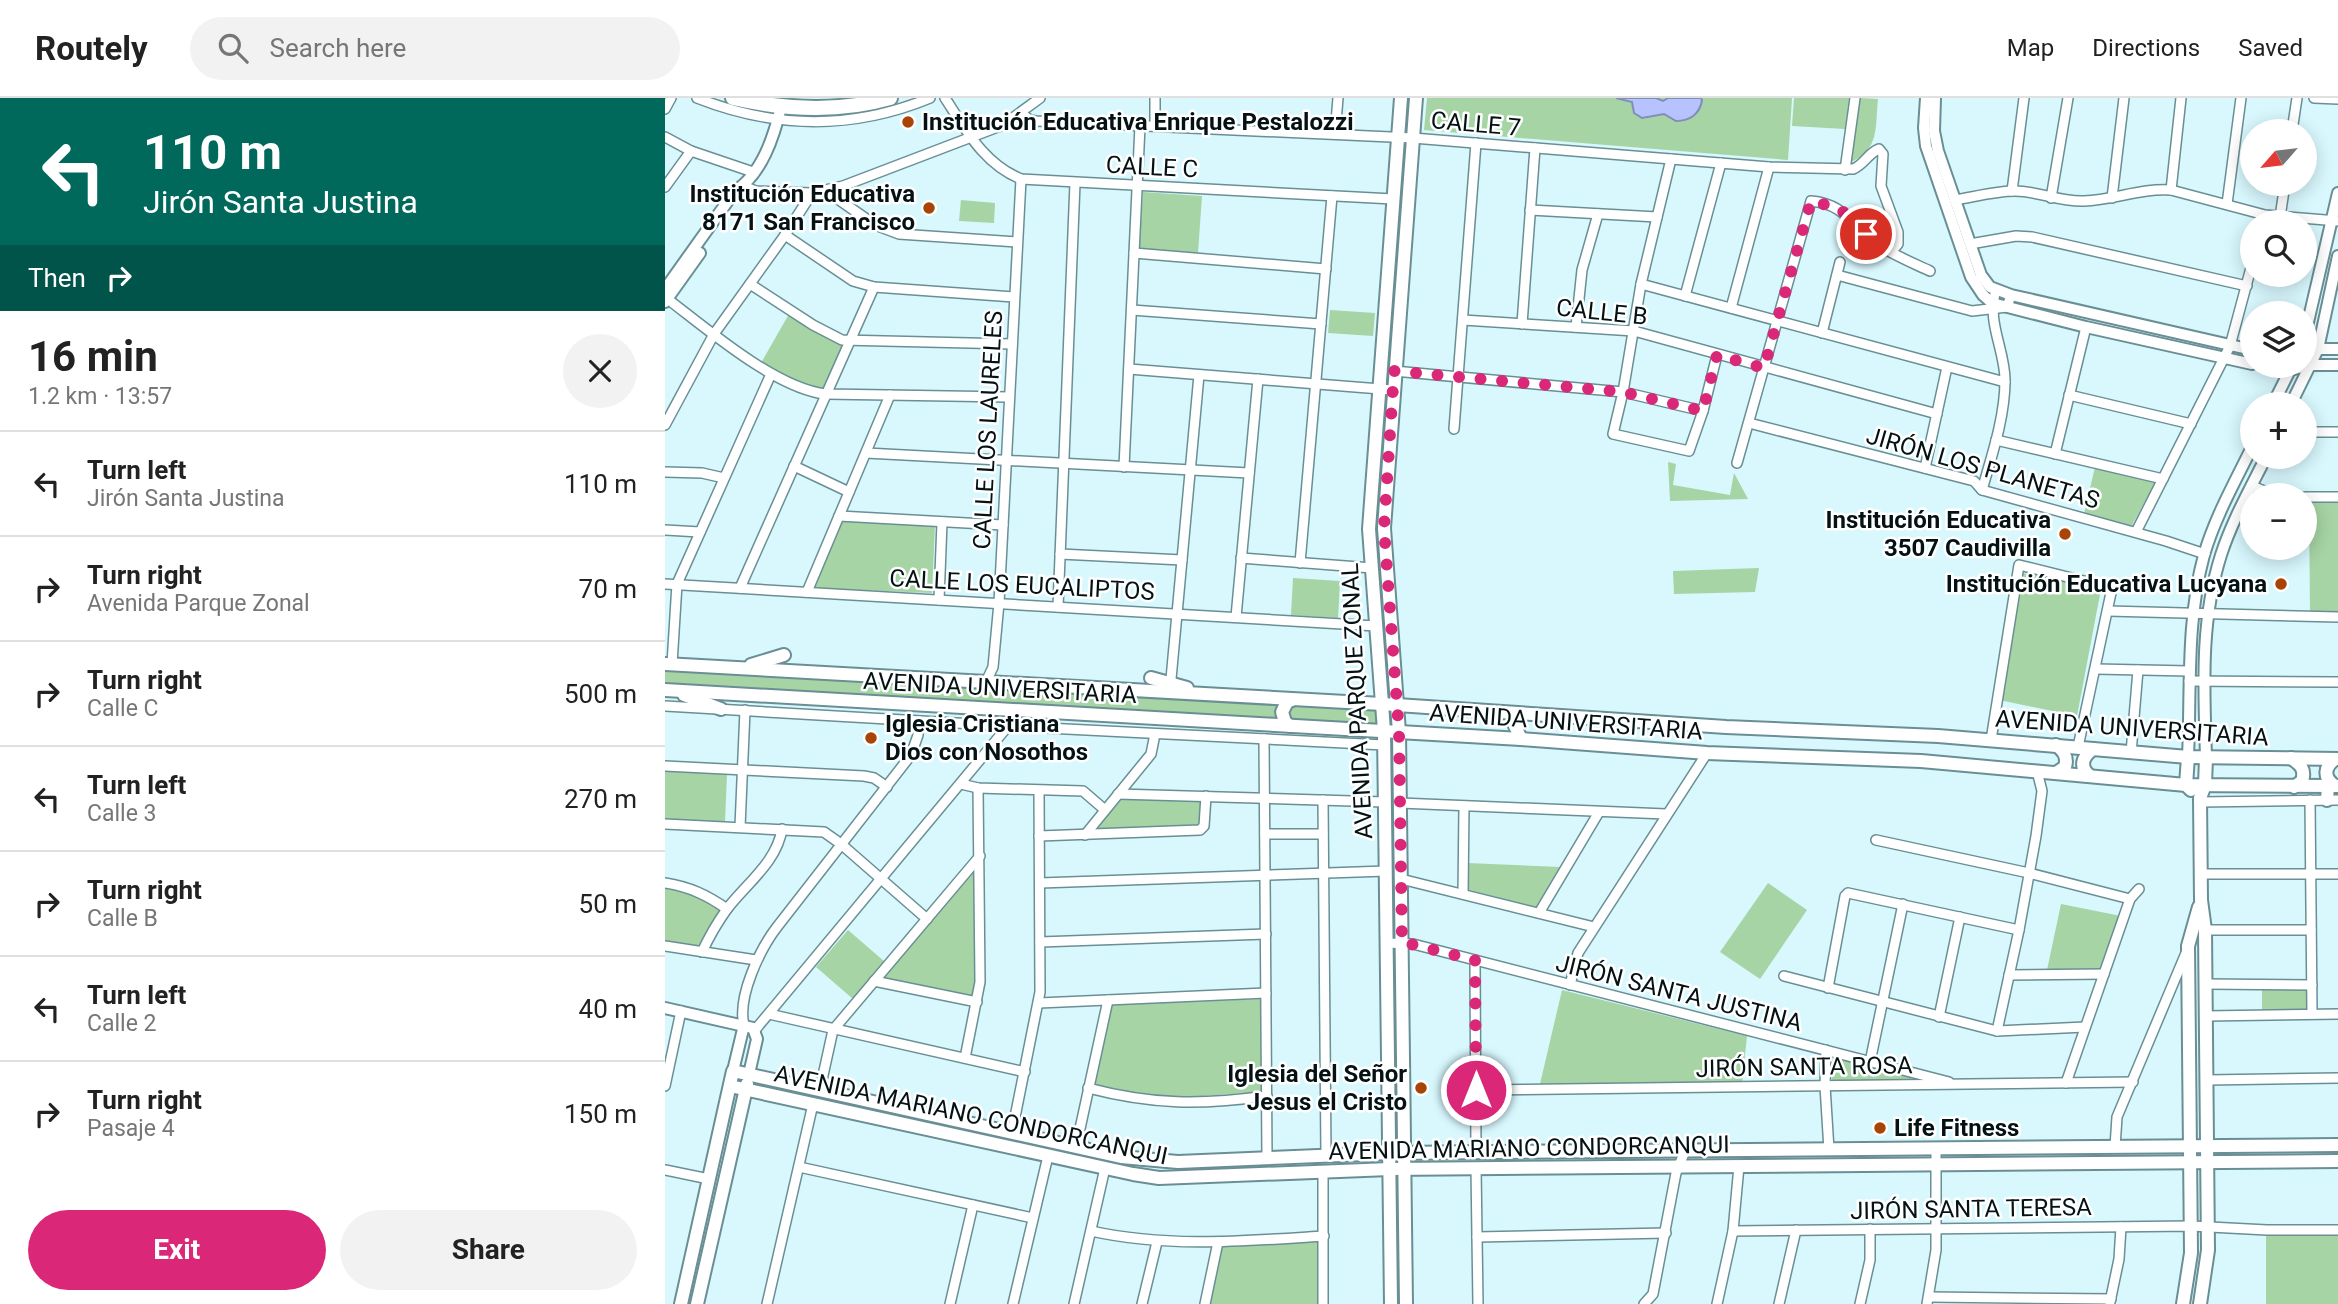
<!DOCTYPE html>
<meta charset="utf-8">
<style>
:root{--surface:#fff;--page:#f2f2f2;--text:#222;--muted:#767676;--line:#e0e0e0;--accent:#db2777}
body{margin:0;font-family:Roboto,sans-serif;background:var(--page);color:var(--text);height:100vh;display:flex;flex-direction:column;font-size:26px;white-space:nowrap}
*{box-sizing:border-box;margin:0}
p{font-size:23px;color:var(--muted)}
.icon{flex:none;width:38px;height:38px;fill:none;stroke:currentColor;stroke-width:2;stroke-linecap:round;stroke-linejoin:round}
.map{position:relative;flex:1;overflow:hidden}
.panel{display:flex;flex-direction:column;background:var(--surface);width:665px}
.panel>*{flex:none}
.hud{background:#00695c;color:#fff;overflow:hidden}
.needle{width:46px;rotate:242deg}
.buttons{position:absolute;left:1575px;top:21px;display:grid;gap:14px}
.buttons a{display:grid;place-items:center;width:77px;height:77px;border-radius:50%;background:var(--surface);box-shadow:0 4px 18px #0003;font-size:35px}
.pin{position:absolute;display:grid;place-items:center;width:60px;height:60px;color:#fff;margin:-30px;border:4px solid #fff;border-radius:50%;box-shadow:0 2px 7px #0007}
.me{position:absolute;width:77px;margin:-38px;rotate:0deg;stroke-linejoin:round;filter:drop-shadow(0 0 5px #0008)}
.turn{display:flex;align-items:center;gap:24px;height:147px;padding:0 28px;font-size:32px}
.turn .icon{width:91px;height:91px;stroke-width:2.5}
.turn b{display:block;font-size:49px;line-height:60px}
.then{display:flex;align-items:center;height:66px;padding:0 28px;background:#0003;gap:14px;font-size:26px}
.round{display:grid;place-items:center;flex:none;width:74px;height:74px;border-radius:37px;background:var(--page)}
.summary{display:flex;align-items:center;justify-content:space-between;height:119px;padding:0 28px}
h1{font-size:42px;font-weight:700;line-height:52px}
.action{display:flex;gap:14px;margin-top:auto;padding:14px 28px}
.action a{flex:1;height:80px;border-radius:42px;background:var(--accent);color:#fff;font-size:28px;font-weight:700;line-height:80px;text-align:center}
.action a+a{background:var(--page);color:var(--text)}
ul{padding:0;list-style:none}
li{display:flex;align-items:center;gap:21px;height:105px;padding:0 28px;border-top:2px solid var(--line)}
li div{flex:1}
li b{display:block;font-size:26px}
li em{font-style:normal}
header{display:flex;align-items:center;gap:42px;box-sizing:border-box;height:98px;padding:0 35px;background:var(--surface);border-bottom:2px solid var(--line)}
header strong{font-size:33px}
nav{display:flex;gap:38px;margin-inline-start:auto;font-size:24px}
.search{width:490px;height:63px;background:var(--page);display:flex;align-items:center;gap:18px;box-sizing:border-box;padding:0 24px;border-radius:38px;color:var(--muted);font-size:26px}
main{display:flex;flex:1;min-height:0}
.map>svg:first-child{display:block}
</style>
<header>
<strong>Routely</strong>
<div class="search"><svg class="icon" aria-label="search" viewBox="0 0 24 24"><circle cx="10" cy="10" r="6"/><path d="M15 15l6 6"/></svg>Search here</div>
<nav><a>Map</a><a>Directions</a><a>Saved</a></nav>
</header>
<main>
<section class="panel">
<div class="hud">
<div class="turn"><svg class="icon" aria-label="left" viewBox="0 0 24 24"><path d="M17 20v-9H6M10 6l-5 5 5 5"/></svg><div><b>110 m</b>Jirón Santa Justina</div></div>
<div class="then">Then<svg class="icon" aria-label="right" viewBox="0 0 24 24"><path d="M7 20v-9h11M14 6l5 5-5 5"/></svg></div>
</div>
<div class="summary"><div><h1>16 min</h1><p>1.2 km · 13:57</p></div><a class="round"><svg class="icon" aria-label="close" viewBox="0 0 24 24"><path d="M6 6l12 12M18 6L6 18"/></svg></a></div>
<ul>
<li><svg class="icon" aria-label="left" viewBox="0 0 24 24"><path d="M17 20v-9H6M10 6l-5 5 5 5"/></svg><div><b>Turn left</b><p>Jirón Santa Justina</p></div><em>110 m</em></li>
<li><svg class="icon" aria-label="right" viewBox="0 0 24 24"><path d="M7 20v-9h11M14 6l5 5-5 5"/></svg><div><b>Turn right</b><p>Avenida Parque Zonal</p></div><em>70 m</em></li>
<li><svg class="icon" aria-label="right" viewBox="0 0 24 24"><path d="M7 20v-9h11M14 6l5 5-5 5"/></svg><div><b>Turn right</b><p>Calle C</p></div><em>500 m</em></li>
<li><svg class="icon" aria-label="left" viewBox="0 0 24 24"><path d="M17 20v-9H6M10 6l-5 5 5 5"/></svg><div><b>Turn left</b><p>Calle 3</p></div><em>270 m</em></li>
<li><svg class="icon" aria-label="right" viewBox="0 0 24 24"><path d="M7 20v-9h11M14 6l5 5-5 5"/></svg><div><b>Turn right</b><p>Calle B</p></div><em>50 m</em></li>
<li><svg class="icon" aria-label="left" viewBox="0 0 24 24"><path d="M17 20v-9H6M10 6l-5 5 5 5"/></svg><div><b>Turn left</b><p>Calle 2</p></div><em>40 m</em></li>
<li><svg class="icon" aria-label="right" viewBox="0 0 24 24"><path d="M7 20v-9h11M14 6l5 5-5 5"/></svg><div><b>Turn right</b><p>Pasaje 4</p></div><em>150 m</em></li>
</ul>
<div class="action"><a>Exit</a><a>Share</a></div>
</section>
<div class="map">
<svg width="1673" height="1206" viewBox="0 0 1673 1206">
<rect width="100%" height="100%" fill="#d8f8fe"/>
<g fill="#a6d4a4">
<path d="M762,0H1127L1123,62L759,32Z"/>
<path d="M1129,0H1184L1180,31L1127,28Z"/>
<path d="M1195,0L1213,1C1210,29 1215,51 1186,64Z"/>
<path d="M478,94L537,98L533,155L474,151Z"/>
<path d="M296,102L330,105L329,125L294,123Z"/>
<path d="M665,212L710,215L708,238L663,235Z"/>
<path d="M124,216L181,246L160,292L132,285L96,265Z"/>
<path d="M1003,364L1011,366L1008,387L1065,397L1069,375L1083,401L1005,403Z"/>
<path d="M1430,369L1491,383L1466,429L1419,416Z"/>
<path d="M1644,404H1673V516H1645Z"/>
<path d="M177,422L270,428L267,495L149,490Z"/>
<path d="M1094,470L1090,494L1009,496L1008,473Z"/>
<path d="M1358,475L1436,491L1412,618L1334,602Z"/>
<path d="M628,480L675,483L673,520L626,517Z"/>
<path d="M0,569L713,610L714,629L0,588Z"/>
<path d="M0,673L62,676L60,724L0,722Z"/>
<path d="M454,700L536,703L535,728L432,732Z"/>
<path d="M802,765L895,769L871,809L801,791Z"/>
<path d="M310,771L312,879L308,899L217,880Z"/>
<path d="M1103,785L1142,812L1095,881L1055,854Z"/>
<path d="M0,791C21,792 41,799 56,814L36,850L0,844Z"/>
<path d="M1396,806L1456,818L1436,873L1382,872Z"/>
<path d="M183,832L220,864L188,901L151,869Z"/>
<path d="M1597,890L1643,891V914H1597Z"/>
<path d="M897,892L1082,938L1077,986H875Z"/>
<path d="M596,901L598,994L492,1001L430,988L446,907Z"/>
<path d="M1167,958L1246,977V983L1167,982Z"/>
<rect x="1601" y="1135" width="72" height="71"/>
<path d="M652,1143V1206H543L555,1149Z"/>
</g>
<path fill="#b7c3fe" stroke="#818eb8" stroke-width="2" d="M951,0H991L998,3L1003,0H1036L1037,2C1035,16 1025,23 1011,23L999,16L977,20L969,15L967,4Z"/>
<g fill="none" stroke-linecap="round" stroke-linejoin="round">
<defs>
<g id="minor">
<path d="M32,0C111,31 187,32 265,0"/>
<path d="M280,0C301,32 319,66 356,81L728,101"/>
<path d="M1649,0L1673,1"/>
<path d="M0,11L6,0"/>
<path d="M356,15L365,22L371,23L748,40L1104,69L1188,71C1199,67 1203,55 1214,51L1218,56L1216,88L1233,134V146L1226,154"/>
<path d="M490,28V0"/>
<path d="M1627,33L1632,0"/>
<path d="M670,36L673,0"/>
<path d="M0,39L26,53L88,74"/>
<path d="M1006,61L976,186L958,294L948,336L1024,353L1038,313L1052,257"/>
<path d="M1180,72L1190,0"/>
<path d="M78,88L91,93L147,95L178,88L338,27L375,0"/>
<path d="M0,89L26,53"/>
<path d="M160,92L210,127L234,136L352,144"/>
<path d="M1506,92L1516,0"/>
<path d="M1347,93L1359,0"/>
<path d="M1386,100L1403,0"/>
<path d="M1447,100L1459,0"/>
<path d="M1290,102C1309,99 1330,93 1350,93C1373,93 1394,104 1419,103C1449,102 1476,90 1506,92L1600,117L1673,123"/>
<path d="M1562,106L1576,0"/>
<path d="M865,112L992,119"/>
<path d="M1615,119L1620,86"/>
<path d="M120,137L188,183L209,189L349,199"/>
<path d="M1305,146L1351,138L1367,139L1582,188"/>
<path d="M469,155L661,171"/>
<path d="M1172,177L1307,213L1342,209L1346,197"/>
<path d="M85,186L148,227L177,242L347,246"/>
<path d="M976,186L1340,284"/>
<path d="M1020,198L1056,65"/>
<path d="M0,199C41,230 111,291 161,296L344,299"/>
<path d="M1066,210L1104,69"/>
<path d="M467,212L656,226"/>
<path d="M798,222L969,233L1272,316"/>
<path d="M857,226L870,50"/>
<path d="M911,229L917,172L933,116"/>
<path d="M1157,235L1175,164"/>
<path d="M464,271L728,292"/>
<path d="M729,273L958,294L1038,313"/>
<path d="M1404,297L1526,326"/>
<path d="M1084,325L1309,383L1317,392L1501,443L1540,456"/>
<path d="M0,327L49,236L120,137L147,95"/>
<path d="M789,331L811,45"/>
<path d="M1640,334H1673"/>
<path d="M1331,342L1498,381"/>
<path d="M201,355L584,375"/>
<path d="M1390,356L1421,229"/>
<path d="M1072,365L1146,103C1181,106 1186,128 1212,146C1228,157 1248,165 1265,173"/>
<path d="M129,368L184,394"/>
<path d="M459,369L475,28"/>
<path d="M1260,370L1282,269"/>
<path d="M0,374L37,375L59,380"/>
<path d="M1587,388L1609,397"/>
<path d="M1317,392C1327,357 1340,319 1340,282C1340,252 1321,223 1331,192"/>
<path d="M1640,399H1673"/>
<path d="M174,418L338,427"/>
<path d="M0,432L35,434"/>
<path d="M1471,434L1565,248L1587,166"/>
<path d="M395,456L517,462"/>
<path d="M576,460L707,470"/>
<path d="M635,465L667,98"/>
<path d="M0,486L711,528"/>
<path d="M75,490L209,189"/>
<path d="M142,494L225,297"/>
<path d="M274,502L277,424"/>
<path d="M393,509L410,85"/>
<path d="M1443,513L1673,519"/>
<path d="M571,519L593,281"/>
<path d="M7,566L12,486L106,276"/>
<path d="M1431,571L1524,573"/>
<path d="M506,581L534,277"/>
<path d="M1524,583L1673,584"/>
<path d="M321,584L328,569L334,505L356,81"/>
<path d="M0,608L343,628L719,647"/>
<path d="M599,641L602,1060"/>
<path d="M1326,642L1354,467L1447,490L1413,649"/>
<path d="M1466,655L1473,572"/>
<path d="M0,668L199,678L209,680L222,689"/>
<path d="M296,686L313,690L418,693L440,712"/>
<path d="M453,696L720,704"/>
<path d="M658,702L661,1058"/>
<path d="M1645,702L1647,916"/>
<path d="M1535,704L1673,702"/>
<path d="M735,705L1001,716"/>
<path d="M0,726L159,734L176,746L262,821"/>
<path d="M75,729L80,612"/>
<path d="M600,736H658"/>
<path d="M420,737L486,656L490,636"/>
<path d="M374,738L535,732L539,728L541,698"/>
<path d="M1211,742L1364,775L1465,801"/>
<path d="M1535,776H1673"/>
<path d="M736,781L929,829"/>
<path d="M0,785C25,789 42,797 62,811"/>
<path d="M375,785L721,773"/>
<path d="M798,796L799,708"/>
<path d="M874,815L934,714"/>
<path d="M1540,832H1646"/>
<path d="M375,844L601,836"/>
<path d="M722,845L748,846L1284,984"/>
<path d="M0,848L91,862"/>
<path d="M37,854C44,839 52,825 62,811C81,786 112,764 117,731"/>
<path d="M810,862L811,1055"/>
<path d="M1344,877L1439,876"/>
<path d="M1119,878L1332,933L1420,929"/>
<path d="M209,883L312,904"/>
<path d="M1541,886L1647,887"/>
<path d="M905,887L913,855L1042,655"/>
<path d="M1163,890L1180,798L1183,795L1354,832"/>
<path d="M374,905L601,895"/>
<path d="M104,916L360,974"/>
<path d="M1541,918L1673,916"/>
<path d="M1274,919L1295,819"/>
<path d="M79,927C72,899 95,851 112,829L246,657L253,637L254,623"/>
<path d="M90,932L343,628"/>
<path d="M1332,933L1354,832L1371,738L1377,693L1372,673"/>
<path d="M1161,952L1160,988L1164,1052"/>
<path d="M300,960L315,884L313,690"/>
<path d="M1205,964L1238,806"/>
<path d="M1542,982L1673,980"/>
<path d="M1401,985L1465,801L1474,791"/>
<path d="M0,988L16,913"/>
<path d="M423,990C488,1007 536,1007 602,998"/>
<path d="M155,991L168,932L315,758"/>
<path d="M811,992L1468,984"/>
<path d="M347,1034L375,894L374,693"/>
<path d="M411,1049L443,902"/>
<path d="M1450,1049L1452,1019L1521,855"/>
<path d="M134,1069L368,1120"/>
<path d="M811,1070L813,1206"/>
<path d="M0,1072L44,1081"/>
<path d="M426,1133C503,1150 581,1143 659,1138"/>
<path d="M1068,1133L1526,1128L1602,1132H1673"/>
<path d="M812,1139L1001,1135"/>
<path d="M1264,1199L1446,1201"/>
<path d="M1445,1204L1454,1161L1456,1129"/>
<path d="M102,1206L148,1006"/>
<path d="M285,1206L308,1107"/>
<path d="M348,1206L383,1058"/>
<path d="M409,1206L440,1070"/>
<path d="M477,1206L492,1144"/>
<path d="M540,1206L553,1144"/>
<path d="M658,1206V1074"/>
<path d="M979,1206L988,1196L1011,1075L1020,1053"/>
<path d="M1052,1206L1068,1133L1074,1068"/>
<path d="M1114,1206L1131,1132"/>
<path d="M1195,1206L1205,1162V1131"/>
<path d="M1262,1206L1271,1152V1051"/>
</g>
<g id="tertiary">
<path d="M1261,0L1259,30L1261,48L1306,179L1318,197L1327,205L1421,229L1587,266"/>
<path d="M1270,0L1269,33L1273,53L1316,177L1325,189L1346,197L1587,252"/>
<path d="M0,191L70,93C97,76 109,38 116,9"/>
<path d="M0,204L35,155"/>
<path d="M1640,237L1673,95"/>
<path d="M1640,257L1653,251H1673"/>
<path d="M1598,268L1625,272L1646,267H1673"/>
<path d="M1608,306L1627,268"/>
<path d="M1626,306L1653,251L1673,158"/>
<path d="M1523,659C1526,592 1521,523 1539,457C1550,419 1570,384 1587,349"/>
<path d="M1541,659C1539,591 1535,523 1556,457C1567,423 1585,391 1601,359"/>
<path d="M0,910L88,930L92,941L84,976"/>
<path d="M68,973L79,927"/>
</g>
<g id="secondary">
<path d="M0,566L717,606L1061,629L1273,638L1523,659L1673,661"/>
<path d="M86,567L119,557"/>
<path d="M486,580L522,590"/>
<path d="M0,592L856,641L1042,655L1256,663L1521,687L1673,688"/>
<path d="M19,597L56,611"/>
<path d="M625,628L620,624L617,614L622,604L627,602"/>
<path d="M856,641L850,628L857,616"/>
<path d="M1391,647C1399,653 1403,659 1400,669L1391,675"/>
<path d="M1523,659L1521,687L1526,692"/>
<path d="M1626,660C1635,666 1641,671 1637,683L1629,689"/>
<path d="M1425,678C1414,669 1417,659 1428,651"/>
<path d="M1670,688C1658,680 1659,669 1670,661"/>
<path d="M1662,702L1663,688"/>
<path d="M65,988L468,1076L494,1080L725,1071L1673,1063"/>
<path d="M16,1206L68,973L456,1059L513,1064L725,1055L1673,1047"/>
<path d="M32,1206L82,986"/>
<path d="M726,1206L719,633L704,431L736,0"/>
<path d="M741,1206L734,634L719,430L751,0"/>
<path d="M1518,1206L1526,1155L1523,848L1534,809"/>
<path d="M1535,1206L1543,1152L1540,832L1536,802L1535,700L1540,687L1541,659"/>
</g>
<path id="trunk" d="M68,0C121,12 173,15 225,0"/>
</defs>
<use href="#minor" stroke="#698f95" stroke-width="12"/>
<use href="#tertiary" stroke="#698f95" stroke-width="14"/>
<use href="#secondary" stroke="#698f95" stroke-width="16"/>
<use href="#trunk" stroke="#698f95" stroke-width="18"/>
<use href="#minor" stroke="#fff" stroke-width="9"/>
<use href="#tertiary" stroke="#fff" stroke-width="10"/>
<use href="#secondary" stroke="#fff" stroke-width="12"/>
<use href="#trunk" stroke="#fff" stroke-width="14"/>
</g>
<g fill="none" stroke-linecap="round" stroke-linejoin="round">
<path stroke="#db2777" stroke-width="12" stroke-dasharray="0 21.6" d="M811,992L810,862L737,844L734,634L719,430L729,273L958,294L1038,313L1052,257L1099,270L1146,103L1174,110L1201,136"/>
</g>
<g fill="#a74406" stroke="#fff" stroke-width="2.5">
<circle cx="243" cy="24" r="7"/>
<circle cx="264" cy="110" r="7"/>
<circle cx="1400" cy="436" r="7"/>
<circle cx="1616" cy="486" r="7"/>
<circle cx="206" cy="640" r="7"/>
<circle cx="756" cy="990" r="7"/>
<circle cx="1215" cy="1030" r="7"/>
</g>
<g text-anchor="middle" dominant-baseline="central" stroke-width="5" stroke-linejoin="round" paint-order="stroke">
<g font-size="24" font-weight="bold" fill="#041214" stroke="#fff" text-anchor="end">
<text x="257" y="24" text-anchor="start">Institución Educativa Enrique Pestalozzi</text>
<text x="250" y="96">Institución Educativa<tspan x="250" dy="28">8171 San Francisco</tspan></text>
<text x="1386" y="422">Institución Educativa<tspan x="1386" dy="28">3507 Caudivilla</tspan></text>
<text x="1602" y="486">Institución Educativa Lucyana</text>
<text x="220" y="626" text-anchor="start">Iglesia Cristiana<tspan x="220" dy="28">Dios con Nosothos</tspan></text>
<text x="742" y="976">Iglesia del Señor<tspan x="742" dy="28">Jesus el Cristo</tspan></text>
<text x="1229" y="1030" text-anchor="start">Life Fitness</text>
</g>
<g font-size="24" fill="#041214" stroke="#fff">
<text transform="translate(811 26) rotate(5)">CALLE 7</text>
<text transform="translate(487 69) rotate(3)">CALLE C</text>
<text transform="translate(937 214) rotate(6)">CALLE B</text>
<text transform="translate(323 332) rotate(-87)">CALLE LOS LAURELES</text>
<text transform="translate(1318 370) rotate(16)">JIRÓN LOS PLANETAS</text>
<text transform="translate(357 487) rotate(3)">CALLE LOS EUCALIPTOS</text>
<text transform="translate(335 590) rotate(3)">AVENIDA UNIVERSITARIA</text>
<text transform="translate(692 603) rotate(-93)">AVENIDA PARQUE ZONAL</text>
<text transform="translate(901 624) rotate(4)">AVENIDA UNIVERSITARIA</text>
<text transform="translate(1467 630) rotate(4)">AVENIDA UNIVERSITARIA</text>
<text transform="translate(1014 895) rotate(14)">JIRÓN SANTA JUSTINA</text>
<text transform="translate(1139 969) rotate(-1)">JIRÓN SANTA ROSA</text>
<text transform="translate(306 1017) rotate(12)">AVENIDA MARIANO CONDORCANQUI</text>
<text transform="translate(864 1050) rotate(-1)">AVENIDA MARIANO CONDORCANQUI</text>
<text transform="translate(1306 1111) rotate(-1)">JIRÓN SANTA TERESA</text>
</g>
</g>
</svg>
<div class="buttons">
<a><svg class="needle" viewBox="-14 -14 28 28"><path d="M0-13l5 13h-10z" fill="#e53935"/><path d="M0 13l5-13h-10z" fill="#767676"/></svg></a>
<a><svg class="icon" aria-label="search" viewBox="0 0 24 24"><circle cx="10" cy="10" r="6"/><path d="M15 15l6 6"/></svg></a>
<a><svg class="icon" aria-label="layers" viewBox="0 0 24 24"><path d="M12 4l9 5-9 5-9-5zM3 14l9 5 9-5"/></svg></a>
<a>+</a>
<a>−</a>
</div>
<div class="pin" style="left:1201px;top:136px;background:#d93025"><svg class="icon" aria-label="arrive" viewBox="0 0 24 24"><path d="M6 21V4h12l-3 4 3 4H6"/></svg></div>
<svg class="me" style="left:811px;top:992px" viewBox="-20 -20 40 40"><circle r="17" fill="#db2777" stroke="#fff" stroke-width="3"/><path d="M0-11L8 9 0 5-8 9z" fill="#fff"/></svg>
</div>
</main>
